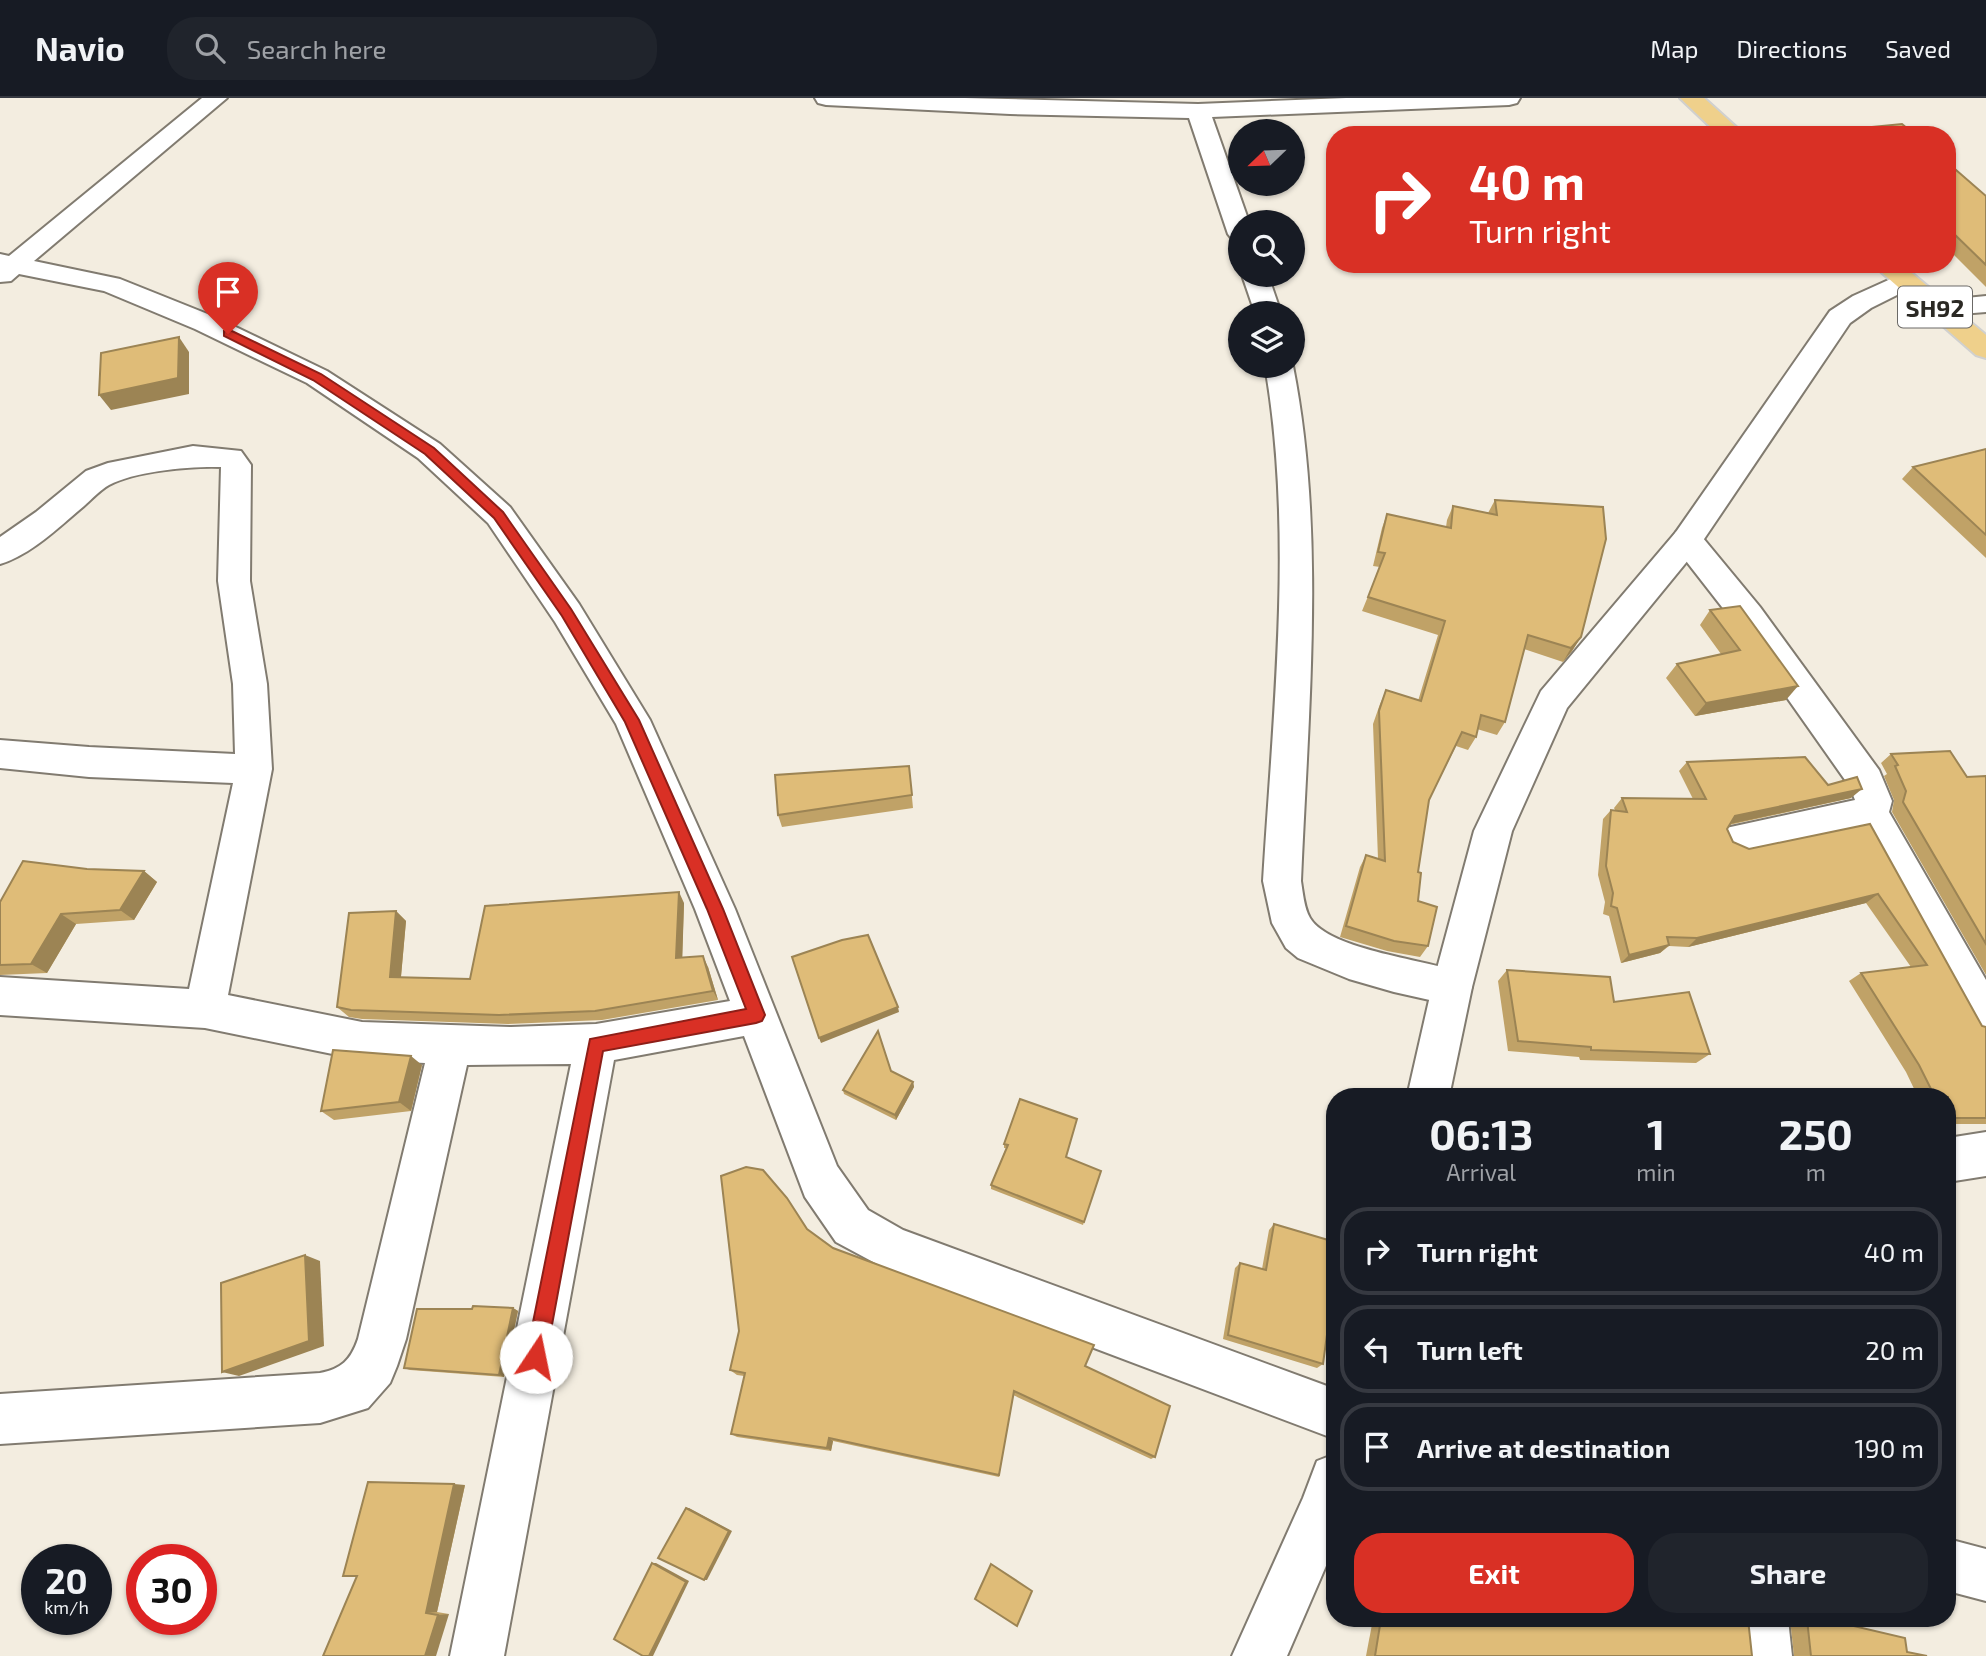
<!DOCTYPE html>
<style>
:root{--surface:#171b24;--page:#20242c;--text:#f1f3f6;--muted:#9ea1a6;--line:#363941;--accent:#d93025}
body{margin:0;font-family:"Exo 2",sans-serif;background:var(--page);color:var(--text);height:100vh;display:flex;flex-direction:column;font-size:26px;white-space:nowrap}
*{box-sizing:border-box;margin:0}
p{font-size:23px;color:var(--muted)}
.icon{flex:none;width:38px;height:38px;fill:none;stroke:currentColor;stroke-width:2;stroke-linecap:round;stroke-linejoin:round}
.map{position:relative;flex:1;overflow:hidden}
.panel{position:absolute;left:1326px;top:990px;width:630px;height:539px;display:flex;flex-direction:column;background:var(--surface);border-radius:28px;box-shadow:0 2px 5px #0004}
.panel>*{flex:none}
.banner{position:absolute;left:1326px;top:28px;width:630px;height:147px;border-radius:28px;box-shadow:0 2px 5px #0004;background:#d93025;color:#fff;overflow:hidden}
.needle{width:46px;rotate:247deg}
.buttons{position:absolute;left:1228px;top:21px;display:grid;gap:14px}
.buttons a{display:grid;place-items:center;width:77px;height:77px;border-radius:50%;background:var(--surface);box-shadow:0 2px 5px #0004;font-size:35px}
.speed{position:absolute;left:21px;top:1446px;display:flex;gap:14px;font-size:35px;font-weight:700;text-align:center}
.speed>*{display:grid;place-content:center;width:91px;height:91px;border-radius:50%;background:var(--surface);box-shadow:0 2px 5px #0004;line-height:1}
.speed small{font-size:18px;font-weight:400}
.speed .limit{border:10px solid #d22;background:#fff;color:#111}
.pin{position:absolute;display:grid;place-items:center;width:60px;height:60px;color:#fff;margin:-72px -30px;border-radius:50% 50% 50% 0;rotate:-45deg;box-shadow:0 0 7px #0007}
.pin .icon{rotate:45deg}
.me{position:absolute;width:77px;margin:-38px;rotate:11deg;stroke-linejoin:round;filter:drop-shadow(0 0 5px #0008)}
.turn{display:flex;align-items:center;gap:24px;height:147px;padding:0 28px;font-size:32px}
.turn .icon{width:91px;height:91px;stroke-width:2.5}
.turn b{display:block;font-size:49px;line-height:60px}
.eta{display:flex;justify-content:space-evenly;align-items:center;height:119px;text-align:center}
.eta b{font-size:42px;font-weight:700;line-height:49px}
.button{display:flex;gap:14px;margin-top:auto;padding:14px 28px}
.button a{flex:1;height:80px;border-radius:28px;background:var(--accent);color:#fff;font-size:28px;font-weight:700;line-height:80px;text-align:center}
.button a+a{background:var(--page);color:var(--text)}
ul{padding:0;list-style:none}
li{display:flex;align-items:center;gap:21px;height:88px;margin:0 14px 10px;padding:0 14px;border:4px solid var(--line);border-radius:28px}
li div{flex:1}
li b{display:block;font-size:26px}
li em{font-style:normal}
header{display:flex;align-items:center;gap:42px;box-sizing:border-box;height:98px;padding:0 35px;background:var(--surface);border-bottom:2px solid var(--line)}
header strong{font-size:33px}
nav{display:flex;gap:38px;margin-inline-start:auto;font-size:24px}
.search{width:490px;height:63px;background:var(--page);display:flex;align-items:center;gap:18px;box-sizing:border-box;padding:0 24px;border-radius:28px;color:var(--muted);font-size:26px}
.map>svg:first-child{display:block}
</style>
<header>
<strong>Navio</strong>
<div class="search"><svg class="icon" aria-label="search" viewBox="0 0 24 24"><circle cx="10" cy="10" r="6"/><path d="M15 15l6 6"/></svg>Search here</div>
<nav><a>Map</a><a>Directions</a><a>Saved</a></nav>
</header>
<div class="map">
<svg width="1986" height="1558" viewBox="0 0 1986 1558">
<rect width="100%" height="100%" fill="#f3ede0"/>
<g fill="none" stroke-linecap="round" stroke-linejoin="round">
<defs>
<g id="street">
<path d="M202,0H227L34,163L120,181L215,219L327,273L440,346L510,409L579,506L650,622L735,811L837,1068L868,1112L903,1132L1335,1291V1341L890,1173L836,1144L805,1099L744,938L614,962L504,1558H450L571,966L467,967L406,1241L397,1268L390,1285L368,1310L320,1325L0,1346V1296L320,1275C341,1271 351,1262 358,1241L425,965L362,962L205,930L0,917V879L189,891L233,685L89,679L0,670V642L89,649L235,656L233,586L218,483L221,369C191,368 135,373 109,387C100,392 92,401 84,408C60,428 31,457 0,466V439L36,414L86,373L108,365L193,348L241,353L251,367L250,483L267,586L272,671L228,897L362,924L511,929L596,926L730,903L695,811L616,626L555,524L488,425L418,360L307,285L195,231L104,193L19,176L11,183L0,184V156L9,158Z"/>
<path d="M815,0H965L1198,6L1346,0H1520L1517,5L1509,7L1212,19L1249,124H1241V144L1232,141L1228,136L1189,20L1010,16L826,7L818,5Z"/>
<path d="M1242,177H1268L1281,215H1255Z"/>
<path d="M1986,198V214L1936,218L1926,216L1923,210L1926,204Z"/>
<path d="M1265,268H1293C1326,434 1308,615 1301,783C1303,795 1304,810 1310,820C1330,853 1430,862 1466,876L1472,889L1466,902L1452,907L1394,894L1349,881L1298,860L1286,850L1272,825L1263,783C1273,616 1294,433 1265,268Z"/>
<path d="M1687,431L1698,434L1760,509L1879,672L1892,703L1889,714L1986,882V940L1971,934L1860,732L1739,757L1726,752L1720,741L1726,730L1855,702L1850,689L1736,527L1676,450L1671,442L1676,434Z"/>
<path d="M1986,1034V1078L1948,1084V1040Z"/>
<path d="M1948,1441L1986,1451V1503L1948,1493Z"/>
<path d="M1734,1521H1788L1792,1558H1738Z"/>
</g>
<g id="secondary">
<path d="M1904,175L1913,177L1917,183L1913,189L1871,210L1850,225L1698,450L1567,610L1512,733L1472,889L1449,999H1407L1432,889L1474,733L1541,593L1676,434L1830,213L1853,198Z"/>
<path d="M1335,1356V1447L1287,1558H1232L1303,1400L1317,1363Z"/>
</g>
<g id="primary">
<path d="M1680,0H1704L1745,37H1719Z"/>
<path d="M1872,166H1901L1986,237V260L1976,257Z"/>
</g>
</defs>
<use href="#street" stroke="#817b70" stroke-width="4"/>
<use href="#secondary" stroke="#817b70" stroke-width="4"/>
<use href="#primary" stroke="#d0d0cf" stroke-width="4"/>
<use href="#street" fill="#fff" fill-rule="evenodd"/>
<use href="#secondary" fill="#fff" fill-rule="evenodd"/>
<use href="#primary" fill="#efd08b" fill-rule="evenodd"/>
</g>
<g fill="#c0a267">
<path d="M1948,65L1986,98V189L1948,151Z"/>
<path d="M1986,351V460L1902,381L1913,369Z"/>
<path d="M1495,402L1581,539L1572,553L1563,564L1524,551L1505,624L1497,637L1477,631L1476,639L1468,652L1456,648L1429,702L1418,774V803L1428,848L1420,859L1387,853L1340,839L1360,769L1366,757L1378,761L1373,626L1380,606L1386,592L1418,603L1438,537L1362,513L1380,469L1373,468L1382,430L1387,416L1446,429L1447,422L1453,408L1488,415Z"/>
<path d="M1710,512L1786,602L1695,618L1666,580L1677,566L1721,556L1700,527Z"/>
<path d="M1891,656L1967,679L1986,678V877L1892,714L1894,702L1884,678L1887,676L1881,665Z"/>
<path d="M1687,664L1828,687L1851,700L1729,727L1727,731L1733,744L1749,751L1870,726L1982,928L1986,929V1026H1948V999H1918L1906,974L1849,883L1861,875L1911,869L1866,805L1688,849L1669,848L1660,855L1621,865L1609,818L1603,816L1605,804L1598,777L1603,721L1611,712H1615L1614,710L1622,700L1693,701L1679,673Z"/>
<path d="M909,668L913,710L782,729L778,717Z"/>
<path d="M87,771L144,773L157,784L134,822L76,826L47,875L0,877V804Z"/>
<path d="M684,805L682,860L708,869L718,902L602,922L508,926L362,921L349,919L337,909L396,813L406,823L401,879L470,881Z"/>
<path d="M1507,872L1614,904L1710,956L1696,965L1580,962L1579,959L1508,953L1498,883Z"/>
<path d="M422,967L411,1013L334,1022L321,1013Z"/>
<path d="M891,973L913,984L914,989L896,1022L844,996L843,992Z"/>
<path d="M1004,1046L1066,1059L1101,1073L1083,1127L991,1091V1087L1006,1050H1004Z"/>
<path d="M1274,1126L1328,1191L1323,1266L1317,1270L1223,1241L1235,1170L1240,1165L1262,1171L1269,1132Z"/>
<path d="M807,1131L833,1150L1085,1268L1155,1359L1151,1361L1013,1297L999,1379L833,1343L831,1353L737,1339L731,1336L744,1278L737,1277L730,1272Z"/>
<path d="M513,1210L518,1213L504,1279L410,1272L404,1270Z"/>
<path d="M465,1387L437,1514L449,1516L323,1558Z"/>
<path d="M1373,1521H1748L1752,1558H1366Z"/>
<path d="M1790,1521H1824L1907,1554L1927,1558H1794Z"/>
</g>
<g fill="#9c8454">
<path d="M179,239L189,254V296L111,312L99,297Z"/>
<path d="M1581,539L1572,553L1563,564L1571,550Z"/>
<path d="M1798,588L1786,602L1695,618L1706,605Z"/>
<path d="M1862,691L1851,700L1725,727L1735,718Z"/>
<path d="M144,773L157,784L134,822L120,812Z"/>
<path d="M679,794L684,805L682,870L676,860Z"/>
<path d="M1878,796L1866,805L1688,849L1697,840Z"/>
<path d="M396,813L406,823L400,889L390,879Z"/>
<path d="M61,816L76,826L47,875L31,866Z"/>
<path d="M1669,847L1660,855L1621,865L1629,857Z"/>
<path d="M703,858L708,869L718,902L713,893Z"/>
<path d="M898,909L899,914L821,945L819,940Z"/>
<path d="M411,958L422,967L411,1013L399,1004Z"/>
<path d="M913,984L914,989L896,1022L895,1017Z"/>
<path d="M305,1157L320,1163L324,1248L239,1278L222,1274Z"/>
<path d="M513,1210L518,1213L504,1279L499,1277Z"/>
<path d="M829,1340L833,1343L831,1353L827,1350Z"/>
<path d="M454,1386L465,1387L437,1514L426,1515Z"/>
<path d="M686,1410H689L732,1433L707,1482H704Z"/>
<path d="M652,1465H656L689,1483L653,1558H649Z"/>
<path d="M449,1516L436,1558H425L438,1517Z"/>
</g>
<g fill="#dfbc78" stroke="#9c8454" stroke-width="2">
<path d="M1902,26L1915,37H1846L1841,32Z"/>
<path d="M1948,65L1986,98V167L1948,130Z"/>
<path d="M179,239L178,280L99,297L101,255Z"/>
<path d="M1986,351V437L1913,369Z"/>
<path d="M1495,402L1603,409L1606,441L1581,539L1571,550L1528,537L1505,624L1481,617L1476,639L1462,634L1429,702L1418,774L1421,775L1418,803L1437,809L1428,848L1394,843L1346,828L1366,757L1385,763L1379,613L1386,592L1421,603L1445,523L1368,499L1385,455L1378,454L1387,416L1451,430L1453,408L1497,417Z"/>
<path d="M1740,508L1798,588L1706,605L1677,566L1740,552L1710,512Z"/>
<path d="M1950,653L1967,679L1986,678V846L1903,704L1906,693L1895,668L1898,667L1891,656Z"/>
<path d="M1805,659L1828,687L1857,679L1862,691L1735,718L1727,731L1733,744L1749,751L1870,726L1982,928L1986,929V1020H1948V999H1935L1919,967L1861,875L1927,867L1878,796L1697,840L1667,839L1669,847L1629,857L1617,810L1611,808L1613,795L1606,768L1611,712L1627,714L1622,700L1706,701L1687,664Z"/>
<path d="M909,668L912,697L778,717L775,677Z"/>
<path d="M23,763L87,771L144,773L120,812L61,816L31,866L0,867V804Z"/>
<path d="M679,794L676,860L703,858L713,893L595,913L499,917L351,912L337,909L349,815L396,813L390,879L470,881L485,808Z"/>
<path d="M868,837L898,909L819,940L792,859L842,842Z"/>
<path d="M1507,872L1610,879L1614,904L1689,894L1710,956L1591,952V949L1518,943Z"/>
<path d="M878,933L891,973L913,984L895,1017L843,992Z"/>
<path d="M333,952L411,958L399,1004L321,1013Z"/>
<path d="M1020,1001L1077,1021L1066,1059L1101,1073L1084,1124L991,1087L1008,1047L1004,1046Z"/>
<path d="M746,1069L763,1072L787,1100L807,1131L833,1150L1094,1247L1085,1268L1170,1308L1155,1359L1014,1293L999,1377L829,1340L827,1350L731,1336L745,1275L730,1272L739,1233L721,1078Z"/>
<path d="M1274,1126L1335,1144L1328,1191L1333,1193L1323,1266L1228,1237L1240,1165L1266,1172Z"/>
<path d="M305,1157L309,1243L222,1274L221,1185Z"/>
<path d="M473,1208L513,1210L499,1277L404,1270L417,1211H472Z"/>
<path d="M368,1384L454,1386L426,1515L438,1517L425,1558H323L357,1478H343Z"/>
<path d="M686,1410L729,1433L704,1482L658,1460Z"/>
<path d="M652,1465L686,1484L649,1558H643L614,1541Z"/>
<path d="M991,1466L1032,1493L1017,1528L975,1501Z"/>
<path d="M1381,1521H1748L1752,1558H1375Z"/>
<path d="M1807,1521H1824L1905,1540L1907,1554L1927,1558H1811Z"/>
</g>
<path fill="#d93025" stroke="#8d1f18" stroke-width="2" d="M224,233H232L321,276L434,350L503,414L571,511L639,622L723,811L765,917L762,923L756,925L603,953L546,1259L543,1266L536,1269L529,1266L526,1259L590,941L746,911L707,811L625,624L562,518L494,420L425,356L313,282L224,238Z"/>
<g text-anchor="middle" dominant-baseline="central" stroke-width="5" stroke-linejoin="round" paint-order="stroke">
<rect fill="#fff" stroke="#6b6966" stroke-width="2" x="1898" y="188.5" width="74" height="41" rx="5"/>
<g font-size="24" font-weight="bold" fill="#2b2924">
<text x="1935" y="209">SH92</text>
</g>
</g>
</svg>
<div class="buttons">
<a><svg class="needle" viewBox="-14 -14 28 28"><path d="M0-13l5 13h-10z" fill="#e53935"/><path d="M0 13l5-13h-10z" fill="#9ea1a6"/></svg></a>
<a><svg class="icon" aria-label="search" viewBox="0 0 24 24"><circle cx="10" cy="10" r="6"/><path d="M15 15l6 6"/></svg></a>
<a><svg class="icon" aria-label="layers" viewBox="0 0 24 24"><path d="M12 4l9 5-9 5-9-5zM3 14l9 5 9-5"/></svg></a>
</div>
<div class="speed"><div>20<small>km/h</small></div><div class="limit">30</div></div>
<div class="pin" style="left:228px;top:236px;background:#d93025"><svg class="icon" aria-label="arrive" viewBox="0 0 24 24"><path d="M6 21V4h12l-3 4 3 4H6"/></svg></div>
<svg class="me" style="left:536px;top:1259px" viewBox="-20 -20 40 40"><circle r="19" fill="#fff"/><path d="M0-13L10 11 0 6-10 11z" fill="#d93025"/></svg>
<div class="banner">
<div class="turn"><svg class="icon" aria-label="right" viewBox="0 0 24 24"><path d="M7 20v-9h11M14 6l5 5-5 5"/></svg><div><b>40 m</b>Turn right</div></div>
</div>
<section class="panel">
<div class="eta">
<div><b>06:13</b><p>Arrival</p></div>
<div><b>1</b><p>min</p></div>
<div><b>250</b><p>m</p></div>
</div>
<ul>
<li><svg class="icon" aria-label="right" viewBox="0 0 24 24"><path d="M7 20v-9h11M14 6l5 5-5 5"/></svg><div><b>Turn right</b></div><em>40 m</em></li>
<li><svg class="icon" aria-label="left" viewBox="0 0 24 24"><path d="M17 20v-9H6M10 6l-5 5 5 5"/></svg><div><b>Turn left</b></div><em>20 m</em></li>
<li><svg class="icon" aria-label="arrive" viewBox="0 0 24 24"><path d="M6 21V4h12l-3 4 3 4H6"/></svg><div><b>Arrive at destination</b></div><em>190 m</em></li>
</ul>
<div class="button"><a>Exit</a><a>Share</a></div>
</section>
</div>
